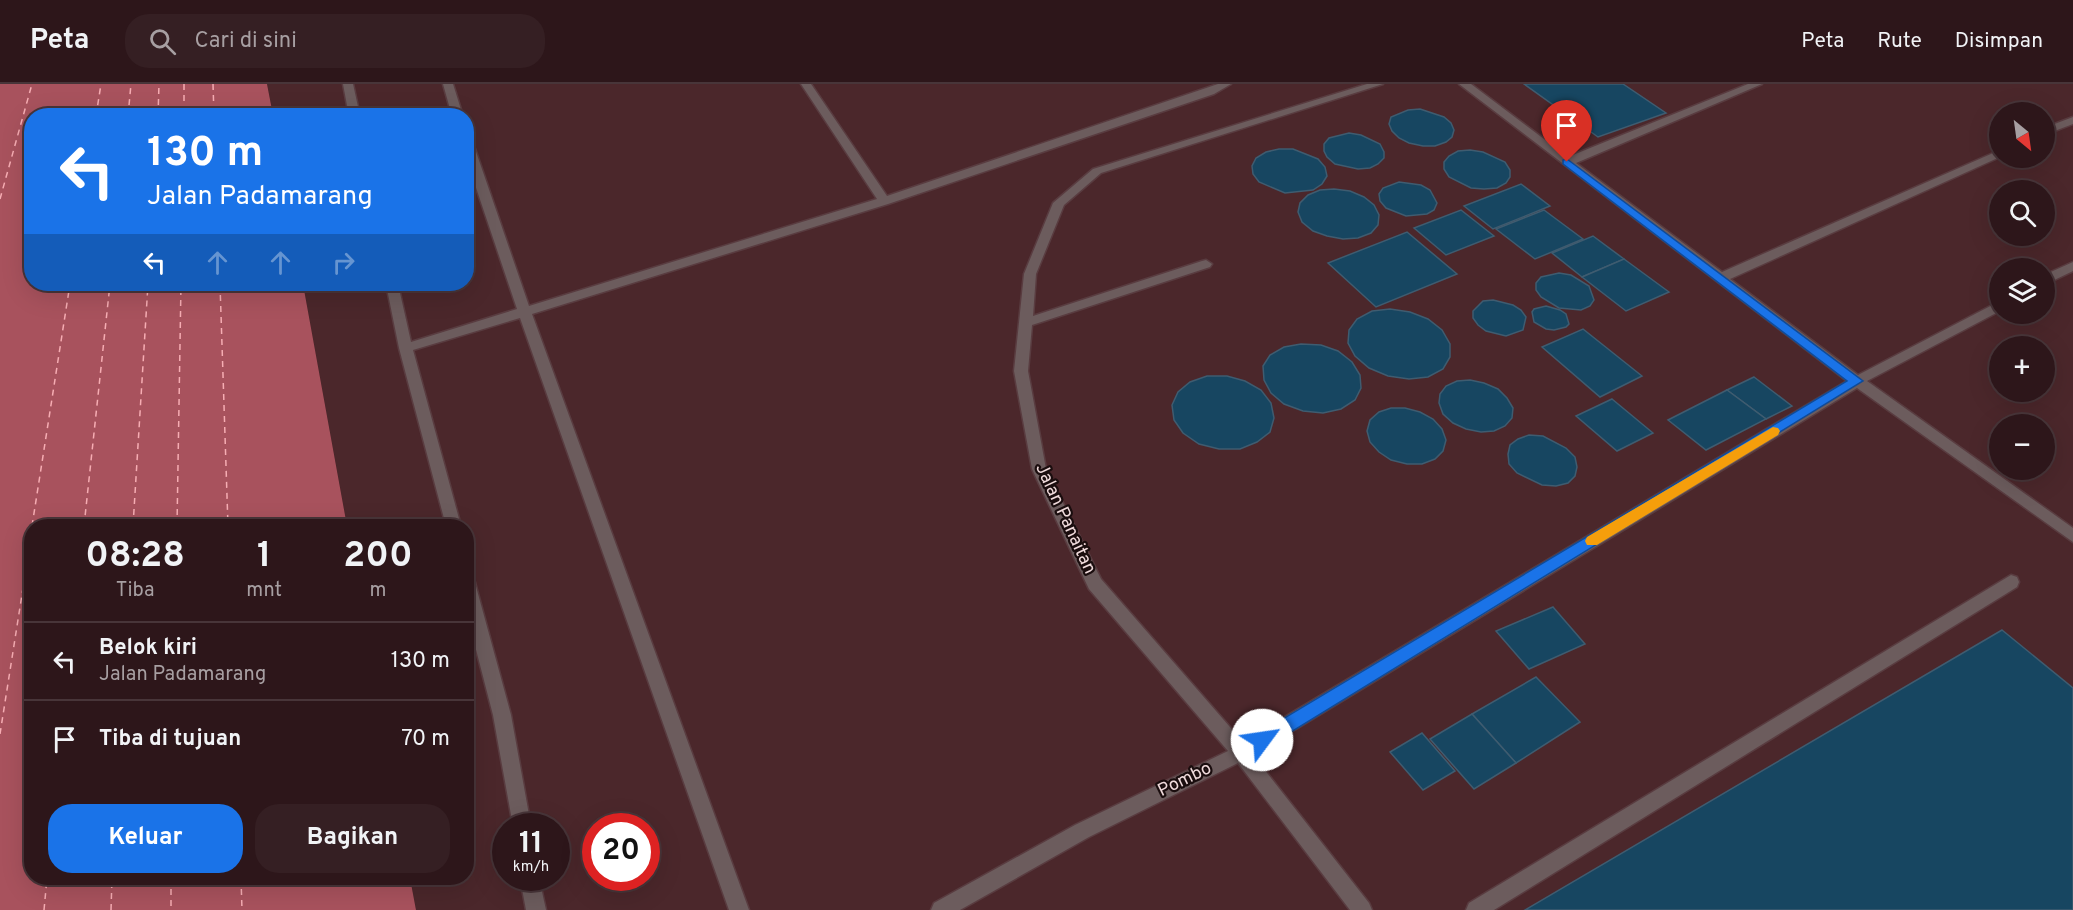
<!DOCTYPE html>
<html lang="id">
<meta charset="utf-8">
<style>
:root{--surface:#2d161a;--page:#351f23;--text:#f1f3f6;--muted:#a79fa2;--line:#483539;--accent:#1a73e8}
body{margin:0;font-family:Overpass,sans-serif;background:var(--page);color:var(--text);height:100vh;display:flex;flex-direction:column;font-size:22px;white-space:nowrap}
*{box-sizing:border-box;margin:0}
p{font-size:20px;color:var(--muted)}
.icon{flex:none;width:33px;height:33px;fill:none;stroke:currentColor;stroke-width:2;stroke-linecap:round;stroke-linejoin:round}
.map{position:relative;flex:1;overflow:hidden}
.sheet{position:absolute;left:24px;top:435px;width:450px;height:366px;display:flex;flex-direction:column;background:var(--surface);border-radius:24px;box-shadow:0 6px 24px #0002,0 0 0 2px var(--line)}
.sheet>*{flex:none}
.banner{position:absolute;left:24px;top:24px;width:450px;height:183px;border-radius:24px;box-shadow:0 6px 24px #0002,0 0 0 2px var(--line);background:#1a73e8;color:#fff;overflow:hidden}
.needle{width:39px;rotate:151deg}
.controls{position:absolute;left:1989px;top:18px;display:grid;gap:12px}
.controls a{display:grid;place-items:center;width:66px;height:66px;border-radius:50%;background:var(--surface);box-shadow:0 6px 24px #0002,0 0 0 2px var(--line);font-size:30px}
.speed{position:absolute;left:492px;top:729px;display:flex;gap:12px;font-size:30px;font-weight:700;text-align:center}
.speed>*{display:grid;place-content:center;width:78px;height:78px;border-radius:50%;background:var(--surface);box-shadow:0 6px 24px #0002,0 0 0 2px var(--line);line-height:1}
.speed small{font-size:15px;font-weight:400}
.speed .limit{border:9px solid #d22;background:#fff;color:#111}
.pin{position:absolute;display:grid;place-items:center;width:51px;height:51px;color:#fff;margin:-62px -26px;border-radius:50% 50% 50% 0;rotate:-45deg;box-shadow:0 0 6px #0007}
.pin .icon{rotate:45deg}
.me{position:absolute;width:66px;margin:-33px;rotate:59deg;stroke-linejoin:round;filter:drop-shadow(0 0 4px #0008)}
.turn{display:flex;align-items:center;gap:21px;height:126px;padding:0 24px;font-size:27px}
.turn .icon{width:78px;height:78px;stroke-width:2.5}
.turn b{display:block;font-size:42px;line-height:51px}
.lanes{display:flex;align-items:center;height:57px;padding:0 24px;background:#0003;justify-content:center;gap:30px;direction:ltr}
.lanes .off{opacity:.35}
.eta{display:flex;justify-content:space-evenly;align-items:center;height:102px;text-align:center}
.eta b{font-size:36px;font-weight:700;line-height:42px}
.primary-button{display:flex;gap:12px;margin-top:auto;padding:12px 24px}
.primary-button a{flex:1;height:69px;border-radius:24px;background:var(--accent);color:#fff;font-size:24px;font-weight:700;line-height:69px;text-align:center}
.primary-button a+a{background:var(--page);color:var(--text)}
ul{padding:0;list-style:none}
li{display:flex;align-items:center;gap:18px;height:78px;padding:0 24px;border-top:2px solid var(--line)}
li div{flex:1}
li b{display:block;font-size:22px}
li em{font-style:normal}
header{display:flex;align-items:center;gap:36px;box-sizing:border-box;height:84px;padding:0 30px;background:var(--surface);border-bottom:2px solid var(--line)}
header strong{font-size:28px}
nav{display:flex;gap:33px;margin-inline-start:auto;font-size:21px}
.search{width:420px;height:54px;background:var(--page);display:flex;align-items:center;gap:15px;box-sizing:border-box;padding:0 21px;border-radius:24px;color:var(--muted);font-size:22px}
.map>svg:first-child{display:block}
</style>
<header>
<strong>Peta</strong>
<div class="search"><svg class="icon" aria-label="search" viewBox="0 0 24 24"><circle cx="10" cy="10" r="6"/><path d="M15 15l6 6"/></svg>Cari di sini</div>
<nav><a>Peta</a><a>Rute</a><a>Disimpan</a></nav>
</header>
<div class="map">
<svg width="2073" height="826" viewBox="0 0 2073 826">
<rect width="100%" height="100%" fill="#3c1e22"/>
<path fill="#4b272b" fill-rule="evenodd" d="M267,0H2073V826H416L410,794H466V442H347L303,200H466V32L273,31ZM2000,28H2044V74H2000ZM2000,106H2044V152H2000ZM2000,184H2044V230H2000ZM2000,262H2044V308H2000ZM2000,340H2044V386H2000ZM506,742H556V794H506ZM596,742H646V794H596Z"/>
<path fill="#a8525d" d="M0,0H267L273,31L32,32V200H303L347,442H32V794H410L416,826H0Z"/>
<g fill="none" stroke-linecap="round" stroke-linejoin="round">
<g stroke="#f6adb3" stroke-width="1.5" stroke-dasharray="6 5" stroke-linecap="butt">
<path d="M184,0V32"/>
<path d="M213,0L214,32"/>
<path d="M96,32L101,0"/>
<path d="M128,32L131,0"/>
<path d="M158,32L159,0"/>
<path d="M0,115L32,0"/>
<path d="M220,200L228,442"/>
<path d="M32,442L70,200"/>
<path d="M84,442L110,200"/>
<path d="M133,442L148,200"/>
<path d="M177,442L181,200"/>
<path d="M0,650L32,447"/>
<path d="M171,794V826"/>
<path d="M241,794L242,826"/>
<path d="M44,826L47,794"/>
<path d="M111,826L112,794"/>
</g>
</g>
<g fill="#174661" stroke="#3f5c70" stroke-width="1.5">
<path d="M1524,0H1623L1666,29L1598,53Z"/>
<path d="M1420,25L1444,33L1451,39L1454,46L1452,53L1446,58L1435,62H1423L1409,59L1399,54L1392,47L1389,40L1391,33L1408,26Z"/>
<path d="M1349,49L1361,51L1380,60L1384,68V74L1378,80L1370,84L1358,85L1335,80L1327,73L1324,67V60L1329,54Z"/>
<path d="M1279,65H1293L1318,75L1325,83L1327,92L1322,100L1313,106L1285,109L1259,98L1253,90L1252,82L1256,74L1266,68Z"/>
<path d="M1470,66L1483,68L1505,78L1510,86V93L1506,99L1497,104L1484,105L1471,104L1449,93L1444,85V78L1449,72L1458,67Z"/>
<path d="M1399,98L1421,101L1430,106L1437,119L1434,126L1427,130L1406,132L1386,124L1380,117L1379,110L1383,104Z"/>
<path d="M1521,100L1550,122L1493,145L1464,122Z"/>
<path d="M1334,105L1350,107L1364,113L1374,121L1379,131L1378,141L1371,149L1358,154L1343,155L1327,152L1313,147L1302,138L1298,128L1300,119L1308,111L1320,106Z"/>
<path d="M1461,126L1494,152L1446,171L1414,144Z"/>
<path d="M1544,126L1583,155L1535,175L1496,145Z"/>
<path d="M1407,148L1457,190L1376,223L1328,179Z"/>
<path d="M1593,152L1624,175L1582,193L1552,169Z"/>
<path d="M1624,175L1669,208L1626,227L1582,193Z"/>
<path d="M1559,189L1571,191L1589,202L1594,216L1590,222L1581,226L1559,224L1541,213L1536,206V199L1541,193Z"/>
<path d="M1493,216L1513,221L1521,226L1526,233L1523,246L1506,252L1486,247L1478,241L1473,234V227L1483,217Z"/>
<path d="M1546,222L1560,226L1566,230L1569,240L1566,243L1554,246L1546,245L1534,238L1532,228L1534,225Z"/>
<path d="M1390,225L1410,228L1428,235L1442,246L1450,260V273L1443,285L1428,293L1409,295L1388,292L1369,284L1355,272L1348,259L1349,246L1357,235L1372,227Z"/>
<path d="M1583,245L1642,292L1600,313L1542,263Z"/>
<path d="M1301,260L1321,261L1338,267L1352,278L1360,291L1361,304L1355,316L1341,325L1323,329L1303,327L1284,320L1271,309L1264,296L1263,282L1270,271L1284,263Z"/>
<path d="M1207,292H1227L1245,297L1261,306L1271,319L1274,334L1270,348L1257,358L1240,365H1219L1199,360L1183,349L1174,336L1172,321L1178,308L1190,298Z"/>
<path d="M1754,293L1792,322L1766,335L1727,306Z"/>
<path d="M1470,296L1484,299L1498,305L1507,314L1513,324L1512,334L1505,342L1494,347L1481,348L1466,345L1453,339L1443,330L1439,319L1440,310L1446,302L1457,297Z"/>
<path d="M1727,306L1766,335L1706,366L1668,336Z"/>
<path d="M1612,315L1653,349L1617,367L1576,332Z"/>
<path d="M1391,324H1405L1420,328L1433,335L1442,345L1446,356L1443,367L1435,375L1422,380H1407L1391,376L1379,368L1370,358L1367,347L1370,336L1379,328Z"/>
<path d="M1529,351L1543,352L1566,364L1575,373L1577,383L1575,392L1568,399L1556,402L1542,401L1517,389L1509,380L1508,370L1510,361L1518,355Z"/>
<path d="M1553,523L1585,560L1529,585L1496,547Z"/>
<path d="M2002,546L2073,604V826H1525Z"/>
<path d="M1536,593L1580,638L1516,679L1472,630Z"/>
<path d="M1472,630L1516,679L1474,705L1430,655Z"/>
<path d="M1422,649L1455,687L1423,706L1390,668Z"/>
</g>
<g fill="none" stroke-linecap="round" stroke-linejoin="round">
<defs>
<g id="service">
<path d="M343,0H353L360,32H349Z"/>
<path d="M443,0H453L463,32H452Z"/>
<path d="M801,0H811L887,112L1218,0H1231L1214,10L888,120L532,230L749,826H729L520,234L413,266L461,442H446L399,264L386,200H398L411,258L517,225L466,74V53L472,56L529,222L877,115Z"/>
<path d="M1367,0H1383L1101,89L1064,121L1036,190L1033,232L1202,177L1206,176L1212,180L1210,183L1032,241L1028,287L1046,385L1101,495L1243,658L1847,297L1459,0H1471L1568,73L1748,0H1762L1576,79L1722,188L2000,66V73L1730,195L1858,291L2000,217V227L1867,297L2073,444V458L1857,304L1253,671L1369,819L1372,826H1350L1238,679L1089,753L960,826H931L934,819L1075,741L1228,667L1089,505L1032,385L1014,287L1024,190L1053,119L1093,85Z"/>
<path d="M2073,33V40L2044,51V44Z"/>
<path d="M2073,178V187L2044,201V191Z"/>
<path d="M466,489L472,490L474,495L511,631L531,742H513L493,631L466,527Z"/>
<path d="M2011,491L2017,493L2019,498L2017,503L1494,826H1466L1469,819Z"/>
<path d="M520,794H539L546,826H526Z"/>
</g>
</defs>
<use href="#service" stroke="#593c40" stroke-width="3"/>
<use href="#service" fill="#6c5c5d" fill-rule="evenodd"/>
</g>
<path fill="#1a73e8" stroke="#114b97" stroke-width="1.5" d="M1567,75L1863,297L1268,662L1262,664L1256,662L1254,656L1256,651L1847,297L1563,80V76Z"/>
<path fill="#f59e0b" d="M1773,343L1778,344L1780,347L1778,351L1597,461H1587L1585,457L1587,453Z"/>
<g text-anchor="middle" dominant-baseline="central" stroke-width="4.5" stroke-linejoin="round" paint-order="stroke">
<g font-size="18" fill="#f0dbdc" stroke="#1a0d0e">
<text transform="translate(1065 435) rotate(65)">Jalan Panaitan</text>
<text transform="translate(1185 696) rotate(-26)">Pombo</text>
</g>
</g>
</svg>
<div class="controls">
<a><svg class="needle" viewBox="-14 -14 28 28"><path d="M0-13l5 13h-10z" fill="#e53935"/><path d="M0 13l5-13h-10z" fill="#a79fa2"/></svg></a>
<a><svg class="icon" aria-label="search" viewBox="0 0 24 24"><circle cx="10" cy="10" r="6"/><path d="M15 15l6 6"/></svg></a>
<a><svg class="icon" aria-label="layers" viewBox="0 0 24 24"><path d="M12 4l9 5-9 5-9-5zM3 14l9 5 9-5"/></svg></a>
<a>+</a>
<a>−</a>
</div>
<div class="speed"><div>11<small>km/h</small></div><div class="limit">20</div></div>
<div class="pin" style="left:1567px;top:78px;background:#d93025"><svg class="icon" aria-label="arrive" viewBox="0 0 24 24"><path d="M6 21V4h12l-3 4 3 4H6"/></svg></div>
<svg class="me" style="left:1262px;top:656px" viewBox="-20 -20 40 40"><circle r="19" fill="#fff"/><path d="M0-13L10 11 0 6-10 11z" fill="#1a73e8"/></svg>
<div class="banner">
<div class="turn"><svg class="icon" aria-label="left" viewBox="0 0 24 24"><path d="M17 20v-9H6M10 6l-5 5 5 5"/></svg><div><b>130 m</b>Jalan Padamarang</div></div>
<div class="lanes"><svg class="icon" aria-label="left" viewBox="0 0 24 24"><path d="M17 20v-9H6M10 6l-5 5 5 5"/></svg><svg class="icon off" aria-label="ahead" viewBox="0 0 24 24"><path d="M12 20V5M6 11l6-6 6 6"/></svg><svg class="icon off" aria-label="ahead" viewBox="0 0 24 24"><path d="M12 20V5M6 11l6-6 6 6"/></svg><svg class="icon off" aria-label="right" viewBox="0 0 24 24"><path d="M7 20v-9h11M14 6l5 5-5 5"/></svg></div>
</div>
<section class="sheet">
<div class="eta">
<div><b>08:28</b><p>Tiba</p></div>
<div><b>1</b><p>mnt</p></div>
<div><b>200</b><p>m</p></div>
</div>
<ul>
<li><svg class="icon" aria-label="left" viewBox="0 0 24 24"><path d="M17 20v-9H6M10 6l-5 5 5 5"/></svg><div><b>Belok kiri</b><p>Jalan Padamarang</p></div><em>130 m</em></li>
<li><svg class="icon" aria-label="arrive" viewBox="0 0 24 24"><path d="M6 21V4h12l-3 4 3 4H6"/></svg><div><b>Tiba di tujuan</b></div><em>70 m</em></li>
</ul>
<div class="primary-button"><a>Keluar</a><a>Bagikan</a></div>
</section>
</div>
